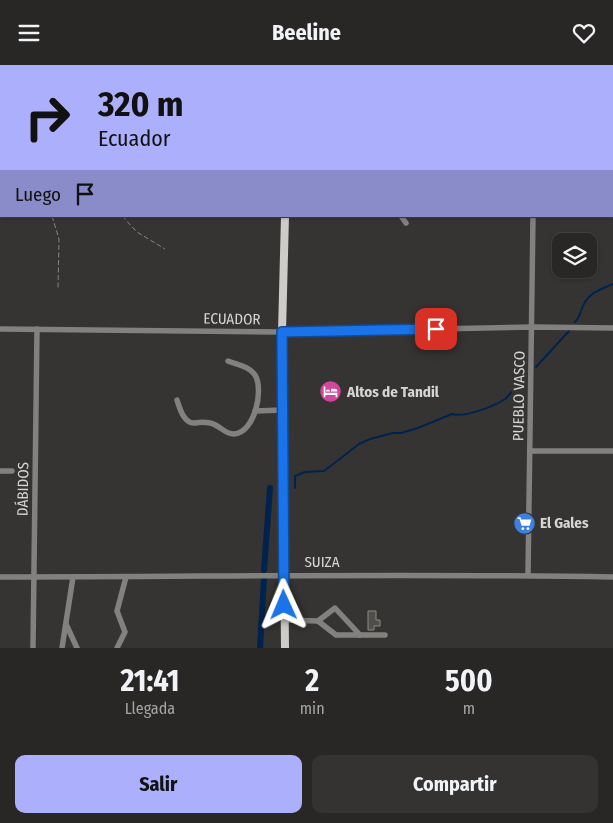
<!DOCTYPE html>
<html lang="es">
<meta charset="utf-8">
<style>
:root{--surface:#282726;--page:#343332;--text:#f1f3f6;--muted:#a5a5a7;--line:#444443;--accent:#acaffb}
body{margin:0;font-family:"Fira Sans Condensed",sans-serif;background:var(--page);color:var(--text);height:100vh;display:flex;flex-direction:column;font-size:19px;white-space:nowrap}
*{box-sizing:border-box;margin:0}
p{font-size:16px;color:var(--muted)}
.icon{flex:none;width:28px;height:28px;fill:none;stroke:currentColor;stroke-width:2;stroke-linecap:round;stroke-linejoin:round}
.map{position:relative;height:583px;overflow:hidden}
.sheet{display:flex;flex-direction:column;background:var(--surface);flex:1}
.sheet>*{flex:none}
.banner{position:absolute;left:0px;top:0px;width:614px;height:152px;box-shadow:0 1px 4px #0004,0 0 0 1px var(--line);background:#acaffb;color:#111;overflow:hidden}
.buttons{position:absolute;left:552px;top:168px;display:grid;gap:10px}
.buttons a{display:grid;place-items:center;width:45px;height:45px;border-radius:10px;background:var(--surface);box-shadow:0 1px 4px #0004,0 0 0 1px var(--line);font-size:25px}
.pin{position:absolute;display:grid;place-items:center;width:42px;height:42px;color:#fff;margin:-21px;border-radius:10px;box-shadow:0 2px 8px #0006}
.me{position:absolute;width:55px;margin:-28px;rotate:359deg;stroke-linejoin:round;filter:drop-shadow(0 0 4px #0008)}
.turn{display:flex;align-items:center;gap:18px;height:105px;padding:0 15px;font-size:22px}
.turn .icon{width:65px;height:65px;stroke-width:2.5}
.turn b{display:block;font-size:35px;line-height:42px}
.then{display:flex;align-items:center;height:48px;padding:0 15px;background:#0003;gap:10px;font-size:19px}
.eta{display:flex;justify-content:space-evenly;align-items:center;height:85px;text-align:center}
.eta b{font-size:30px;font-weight:700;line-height:35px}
.button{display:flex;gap:10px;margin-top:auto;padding:10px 15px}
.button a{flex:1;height:58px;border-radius:10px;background:var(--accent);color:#111;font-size:20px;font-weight:700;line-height:58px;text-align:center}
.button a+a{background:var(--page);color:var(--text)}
header{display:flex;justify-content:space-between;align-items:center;height:65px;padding:0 15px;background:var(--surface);font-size:22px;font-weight:700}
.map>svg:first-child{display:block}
</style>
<header><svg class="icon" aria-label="menu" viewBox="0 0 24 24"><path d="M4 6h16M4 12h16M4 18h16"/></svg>Beeline<svg class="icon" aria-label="heart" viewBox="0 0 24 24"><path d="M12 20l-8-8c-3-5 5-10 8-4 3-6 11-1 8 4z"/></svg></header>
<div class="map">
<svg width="613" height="583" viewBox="0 0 613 583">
<rect width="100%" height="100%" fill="#363432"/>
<path fill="#546635" d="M0,0H285L1,1V7Z"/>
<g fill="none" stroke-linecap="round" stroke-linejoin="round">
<g stroke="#00234e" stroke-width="2">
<path d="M575,257C581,251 580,246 584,239C590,227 602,224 613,219"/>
<path d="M536,302L569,266"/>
<path d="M295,423V411L305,407L324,406L359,379L370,374L393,368H401L418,363L452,349C464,353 495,341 505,334C512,328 517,320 522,312"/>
</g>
<g stroke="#00234e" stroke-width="6">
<path d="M264,505L270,423"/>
<path d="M260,583L264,514"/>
</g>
</g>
<path fill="#504e4b" stroke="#8c8a87" d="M368,546H376V555H380V561H374V565H368Z"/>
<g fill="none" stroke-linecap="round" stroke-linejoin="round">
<g stroke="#878583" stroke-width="1" stroke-dasharray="5 2.5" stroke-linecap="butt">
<path d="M52,151L59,174L58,223"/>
<path d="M122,151L137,167L165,184"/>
</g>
<g stroke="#81817f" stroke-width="5.5">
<path d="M0,15H1"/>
<path d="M612,20H613"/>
<path d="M401,151L406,158"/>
<path d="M0,264L282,267L532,262L613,263"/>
<path d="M177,335C180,344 184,359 195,358C200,357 205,357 210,358C220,360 224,369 234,369C255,368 264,324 255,310C249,301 237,300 228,296"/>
<path d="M255,346L282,345"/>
<path d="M530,386H613"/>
<path d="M0,406H12"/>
<path d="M528,510L533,151"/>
<path d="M0,512C204,512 409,508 613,512"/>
<path d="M284,555L318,556L336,570H385"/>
<path d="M318,556L335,543L360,570"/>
<path d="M66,559L77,583"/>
<path d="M33,583L37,264"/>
<path d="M62,583L73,512"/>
<path d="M117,583L125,567L117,546L126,512"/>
</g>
<g stroke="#ceccc9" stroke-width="8">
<path d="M298,1V0"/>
<path d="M285,151L282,267L285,583"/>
</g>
</g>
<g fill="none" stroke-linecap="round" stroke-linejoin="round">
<defs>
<path id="route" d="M284,540L282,267L436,264"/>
</defs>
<use href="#route" stroke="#114b97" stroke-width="12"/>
<use href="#route" stroke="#1a73e8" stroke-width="9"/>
</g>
<defs>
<symbol id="hotel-disc" viewBox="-11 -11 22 22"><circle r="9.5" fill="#d1479c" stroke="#363432"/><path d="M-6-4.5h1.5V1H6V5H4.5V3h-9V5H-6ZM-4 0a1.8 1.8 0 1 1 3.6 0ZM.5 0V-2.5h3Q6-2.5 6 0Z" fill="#fff"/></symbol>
<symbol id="supermarket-disc" viewBox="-11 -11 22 22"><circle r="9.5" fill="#3f7fe0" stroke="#363432"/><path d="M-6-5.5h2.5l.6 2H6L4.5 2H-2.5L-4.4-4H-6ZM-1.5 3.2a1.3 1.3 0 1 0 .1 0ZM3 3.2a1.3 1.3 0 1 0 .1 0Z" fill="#fff"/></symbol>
</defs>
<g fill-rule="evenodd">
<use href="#hotel-disc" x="318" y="314" width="25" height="25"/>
<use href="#supermarket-disc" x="512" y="446" width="25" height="25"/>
</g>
<g text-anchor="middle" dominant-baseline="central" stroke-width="5" stroke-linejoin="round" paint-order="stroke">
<g font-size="15" fill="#d6d5d3" stroke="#363432">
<text transform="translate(232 254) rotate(1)">ECUADOR</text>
<text transform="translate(519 331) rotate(-89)">PUEBLO VASCO</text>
<text transform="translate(23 424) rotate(-89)">DÁBIDOS</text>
<text x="322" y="497">SUIZA</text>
</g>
<g font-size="15" font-weight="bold" fill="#d6d5d3" stroke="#363432" text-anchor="start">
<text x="347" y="327">Altos de Tandil</text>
<text x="540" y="458">El Gales</text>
</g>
</g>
</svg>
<div class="buttons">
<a><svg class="icon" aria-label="layers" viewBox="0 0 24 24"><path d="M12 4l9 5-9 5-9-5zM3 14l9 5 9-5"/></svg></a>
</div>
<div class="pin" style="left:436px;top:264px;background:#d93025"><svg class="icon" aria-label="arrive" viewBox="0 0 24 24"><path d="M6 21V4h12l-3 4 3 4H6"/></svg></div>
<svg class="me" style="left:284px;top:540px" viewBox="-20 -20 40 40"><path d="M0-17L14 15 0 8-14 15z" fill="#1a73e8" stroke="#fff" stroke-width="4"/></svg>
<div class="banner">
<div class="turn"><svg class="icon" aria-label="right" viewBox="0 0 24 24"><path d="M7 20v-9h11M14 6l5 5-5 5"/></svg><div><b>320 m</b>Ecuador</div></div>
<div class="then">Luego<svg class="icon" aria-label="arrive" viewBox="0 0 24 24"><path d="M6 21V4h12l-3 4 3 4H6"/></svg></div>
</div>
</div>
<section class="sheet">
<div class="eta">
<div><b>21:41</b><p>Llegada</p></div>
<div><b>2</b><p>min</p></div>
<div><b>500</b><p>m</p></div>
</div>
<div class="button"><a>Salir</a><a>Compartir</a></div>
</section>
